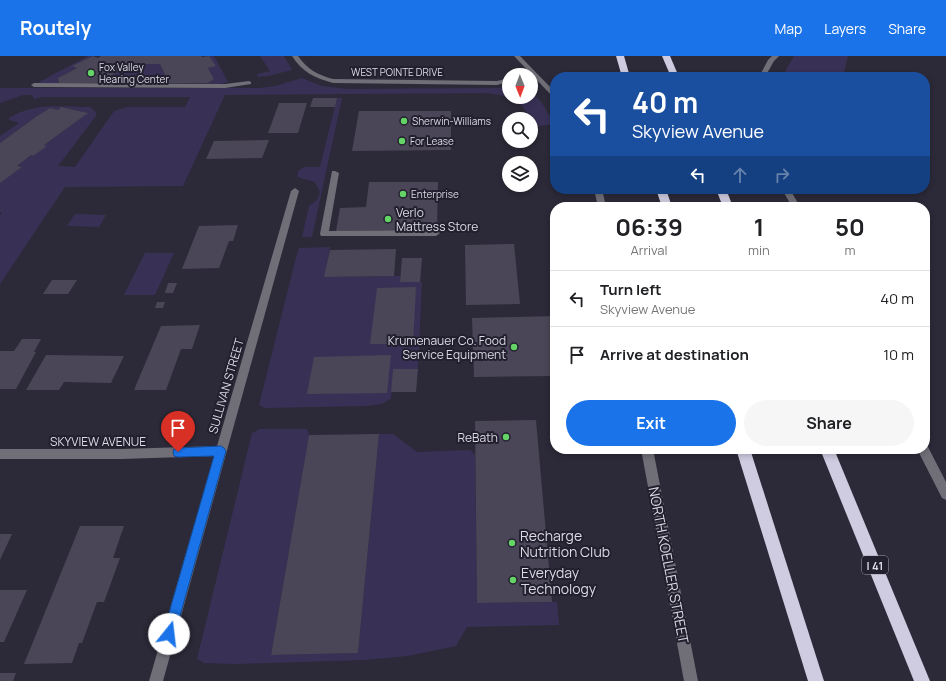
<!DOCTYPE html>
<style>
:root{--surface:#fff;--page:#f6f6f6;--text:#202124;--muted:#757577;--line:#e0e0e0;--accent:#1a73e8}
body{margin:0;font-family:Manrope,sans-serif;background:var(--page);color:var(--text);height:100vh;display:flex;flex-direction:column;font-size:15px;white-space:nowrap}
*{box-sizing:border-box;margin:0}
p{font-size:13px;color:var(--muted)}
.icon{flex:none;width:22px;height:22px;fill:none;stroke:currentColor;stroke-width:2;stroke-linecap:round;stroke-linejoin:round}
.map{position:relative;flex:1;overflow:hidden}
.panel{position:absolute;left:550px;top:146px;width:380px;height:252px;display:flex;flex-direction:column;background:var(--surface);border-radius:16px;box-shadow:0 2px 6px #0003}
.panel>*{flex:none}
.banner{position:absolute;left:550px;top:16px;width:380px;height:122px;border-radius:16px;box-shadow:0 2px 6px #0003;background:#1a4fa0;color:#fff;overflow:hidden}
.needle{width:26px;rotate:179deg}
.controls{position:absolute;left:502px;top:12px;display:grid;gap:8px}
.controls a{display:grid;place-items:center;width:36px;height:36px;border-radius:50%;background:var(--surface);box-shadow:0 2px 6px #0003;font-size:20px}
.pin{position:absolute;display:grid;place-items:center;width:34px;height:34px;color:#fff;margin:-41px -17px;border-radius:50% 50% 50% 0;rotate:-45deg;box-shadow:0 0 4px #0007}
.pin .icon{rotate:45deg}
.me{position:absolute;width:44px;margin:-22px;rotate:16deg;stroke-linejoin:round;filter:drop-shadow(0 0 3px #0008)}
.turn{display:flex;align-items:center;gap:14px;height:84px;padding:0 16px;font-size:18px}
.turn .icon{width:52px;height:52px;stroke-width:2.5}
.turn b{display:block;font-size:28px;line-height:34px}
.lanes{display:flex;align-items:center;height:38px;padding:0 16px;background:#0003;justify-content:center;gap:20px;direction:ltr}
.lanes .off{opacity:.35}
.eta{display:flex;justify-content:space-evenly;align-items:center;height:68px;text-align:center}
.eta b{font-size:24px;font-weight:700;line-height:28px}
.primary-button{display:flex;gap:8px;margin-top:auto;padding:8px 16px}
.primary-button a{flex:1;height:46px;border-radius:24px;background:var(--accent);color:#fff;font-size:16px;font-weight:700;line-height:46px;text-align:center}
.primary-button a+a{background:var(--page);color:var(--text)}
ul{padding:0;list-style:none}
li{display:flex;align-items:center;gap:12px;height:56px;padding:0 16px;border-top:1px solid var(--line)}
li div{flex:1}
li b{display:block;font-size:15px}
li em{font-style:normal}
header{display:flex;align-items:center;gap:24px;box-sizing:border-box;height:56px;padding:0 20px;background:var(--accent);color:#fff}
header strong{font-size:19px}
nav{display:flex;gap:22px;margin-inline-start:auto;font-size:14px}
.map>svg:first-child{display:block}
</style>
<header>
<strong>Routely</strong>
<nav><a>Map</a><a>Layers</a><a>Share</a></nav>
</header>
<div class="map">
<svg width="946" height="625" viewBox="0 0 946 625">
<rect width="100%" height="100%" fill="#2c2938"/>
<g fill="#393155">
<path d="M88,0H93L73,10L77,12L58,22L59,26L98,27L131,8H160L169,27H208L214,23L208,12L215,10L209,0H214L228,26L220,28L138,26L41,28L39,26Z"/>
<path d="M260,0H284L292,14L268,20L258,21L257,18L270,15Z"/>
<path d="M794,0H848L843,21H782Z"/>
<path d="M302,22L322,30L348,33L498,32L509,30V41L488,37L225,39L183,130L65,131L0,228V159L2,157L0,156V127L22,111L17,110L31,99L33,100L46,90L44,89L87,57L61,51L58,54L50,52L37,60L0,87V80L19,67L9,64V62C34,46 61,51 90,51L96,56V60L58,110L75,111L114,55L128,51H185L190,41H42L34,43L32,39H23L0,47V32H259L275,30Z"/>
<path d="M531,34L544,50L554,68L540,70L536,69L519,46L510,41H531Z"/>
<path d="M337,42H342L312,181H302L309,150L317,144L320,136L315,126L297,121L298,115L304,111H320Z"/>
<path d="M75,158L106,159L99,171L67,170Z"/>
<path d="M330,191L325,221L400,220V226H422L418,313H393L391,343L382,348L366,350L265,352L259,349L298,194L299,192Z"/>
<path d="M145,197H174L155,239H124Z"/>
<path d="M260,373H307L309,379L271,599L358,597L379,378H393L417,396L470,394L475,399L477,547L557,546L559,569L467,571L456,590L408,600L363,604L236,608L204,607L197,603L252,377Z"/>
</g>
<g fill="#4a4657">
<path d="M93,0L98,2L101,0H201L202,1L209,0L216,10L208,12L214,23L208,27H169L160,8H131L98,27H59L58,22L77,12L72,10Z"/>
<path d="M313,42H337L335,51H310Z"/>
<path d="M279,47H307L298,77H268Z"/>
<path d="M61,51L88,57L44,89L47,90L33,100L31,99L17,110L22,111L0,127V87L37,60L50,52L58,54Z"/>
<path d="M359,55H451V94L352,95Z"/>
<path d="M269,84L262,102L206,103L214,85Z"/>
<path d="M369,126H438L437,174L336,175L340,152L366,151Z"/>
<path d="M238,169L233,185H229L219,212L182,213L199,170Z"/>
<path d="M514,188L520,248L466,249L465,189Z"/>
<path d="M396,193L394,220L324,221L330,194Z"/>
<path d="M402,202H422L420,226H400Z"/>
<path d="M52,224H77L68,238H43Z"/>
<path d="M168,227H177L173,237H165Z"/>
<path d="M416,231L413,288H370L377,232Z"/>
<path d="M157,246H165L163,252H155Z"/>
<path d="M555,260V320L474,321L472,262Z"/>
<path d="M200,269L192,293H181L166,334H134L161,270Z"/>
<path d="M22,283H41L34,296H36L16,333H0V295H14Z"/>
<path d="M46,299L124,300L111,327L64,326L59,334H26Z"/>
<path d="M391,299L387,337L307,338L314,301Z"/>
<path d="M393,313H418L416,336H391Z"/>
<path d="M536,364L552,546L477,547L475,365Z"/>
<path d="M379,378L358,597L271,599L309,379Z"/>
<path d="M80,470H124L113,502H120L104,546H97L82,587H79L72,607L24,608Z"/>
<path d="M0,478H12L0,504Z"/>
<path d="M0,534H27L4,586H0Z"/>
<path d="M0,617H16L13,625H0Z"/>
</g>
<g fill="none" stroke-linecap="round" stroke-linejoin="round">
<g fill="#706e77" fill-rule="evenodd">
<path d="M292,0H298C307,13 318,19 333,23L497,25L509,22V26L497,29L333,27C315,22 302,16 292,0Z"/>
<path d="M514,0H520L555,36V42L553,41Z"/>
<path d="M772,0H779L774,5L765,21H759L768,4Z"/>
<path d="M249,25L251,26V28L225,32L34,31L31,29L34,27L225,28Z"/>
<path d="M332,115H335L339,117L329,175L436,174L440,177L436,180H321L320,178Z"/>
<path d="M295,132L299,135L163,625H149L214,400L122,403H0V393H122L217,390L291,135Z"/>
<path d="M594,133H602L606,151H598Z"/>
<path d="M782,133H790L800,151H792Z"/>
<path d="M925,389H927L946,426V444L942,442L917,393H925Z"/>
<path d="M641,393H653L698,625H684Z"/>
</g>
<g fill="#cfcce1" fill-rule="evenodd">
<path d="M616,0H624L630,21H622Z"/>
<path d="M662,0H670L679,21H671Z"/>
<path d="M656,133H666L672,151H662Z"/>
<path d="M716,133H726L733,151H723Z"/>
<path d="M736,393H750L824,625H808Z"/>
<path d="M820,393H834L930,625H914Z"/>
</g>
</g>
<path fill="#1a73e8" stroke="#114b97" d="M221,390L224,392L226,395L175,578L173,582L169,584L165,582L163,578L214,400L178,401L174,400L173,396L174,393L178,392Z"/>
<g fill="#65d467" stroke="#221f2e" stroke-width="1.5">
<circle cx="91" cy="17" r="4"/>
<circle cx="404" cy="65" r="4"/>
<circle cx="402" cy="85" r="4"/>
<circle cx="403" cy="138" r="4"/>
<circle cx="388" cy="163" r="4"/>
<circle cx="514" cy="291" r="4"/>
<circle cx="506" cy="381" r="4"/>
<circle cx="512" cy="487" r="4"/>
<circle cx="513" cy="524" r="4"/>
</g>
<g text-anchor="middle" dominant-baseline="central" stroke-width="4" stroke-linejoin="round" paint-order="stroke">
<g font-size="10" fill="#dcdae5" stroke="#221f2e" text-anchor="start">
<text x="99" y="11">Fox Valley<tspan x="99" dy="12">Hearing Center</tspan></text>
<text x="412" y="65">Sherwin-Williams</text>
<text x="410" y="85">For Lease</text>
<text x="411" y="138">Enterprise</text>
</g>
<g font-size="10" fill="#dcdae5" stroke="#221f2e">
<text x="397" y="16">WEST POINTE DRIVE</text>
</g>
<rect fill="#221f2e" stroke="#a4a2ae" stroke-width="1" x="862" y="500" width="26" height="18" rx="3"/>
<g font-size="11" font-weight="bold" fill="#dcdae5">
<text x="875" y="509">I 41</text>
</g>
<g font-size="12" fill="#dcdae5" stroke="#221f2e" text-anchor="end">
<text x="396" y="156" text-anchor="start">Verlo<tspan x="396" dy="14">Mattress Store</tspan></text>
<text x="506" y="284">Krumenauer Co. Food<tspan x="506" dy="14">Service Equipment</tspan></text>
<text x="498" y="381">ReBath</text>
</g>
<g font-size="12" fill="#dcdae5" stroke="#221f2e">
<text transform="translate(226 330) rotate(-74)">SULLIVAN STREET</text>
<text x="98" y="385">SKYVIEW AVENUE</text>
</g>
<g font-size="14" fill="#dcdae5" stroke="#221f2e" text-anchor="start">
<text x="520" y="479">Recharge<tspan x="520" dy="16">Nutrition Club</tspan></text>
<text x="521" y="516">Everyday<tspan x="521" dy="16">Technology</tspan></text>
</g>
<g font-size="14" fill="#dcdae5" stroke="#221f2e">
<text transform="translate(669 509) rotate(79)">NORTH KOELLER STREET</text>
</g>
</g>
</svg>
<div class="controls">
<a><svg class="needle" viewBox="-14 -14 28 28"><path d="M0-13l5 13h-10z" fill="#e53935"/><path d="M0 13l5-13h-10z" fill="#757577"/></svg></a>
<a><svg class="icon" aria-label="search" viewBox="0 0 24 24"><circle cx="10" cy="10" r="6"/><path d="M15 15l6 6"/></svg></a>
<a><svg class="icon" aria-label="layers" viewBox="0 0 24 24"><path d="M12 4l9 5-9 5-9-5zM3 14l9 5 9-5"/></svg></a>
</div>
<div class="pin" style="left:178px;top:396px;background:#d93025"><svg class="icon" aria-label="arrive" viewBox="0 0 24 24"><path d="M6 21V4h12l-3 4 3 4H6"/></svg></div>
<svg class="me" style="left:169px;top:578px" viewBox="-20 -20 40 40"><circle r="19" fill="#fff"/><path d="M0-13L10 11 0 6-10 11z" fill="#1a73e8"/></svg>
<div class="banner">
<div class="turn"><svg class="icon" aria-label="left" viewBox="0 0 24 24"><path d="M17 20v-9H6M10 6l-5 5 5 5"/></svg><div><b>40 m</b>Skyview Avenue</div></div>
<div class="lanes"><svg class="icon" aria-label="left" viewBox="0 0 24 24"><path d="M17 20v-9H6M10 6l-5 5 5 5"/></svg><svg class="icon off" aria-label="ahead" viewBox="0 0 24 24"><path d="M12 20V5M6 11l6-6 6 6"/></svg><svg class="icon off" aria-label="right" viewBox="0 0 24 24"><path d="M7 20v-9h11M14 6l5 5-5 5"/></svg></div>
</div>
<section class="panel">
<div class="eta">
<div><b>06:39</b><p>Arrival</p></div>
<div><b>1</b><p>min</p></div>
<div><b>50</b><p>m</p></div>
</div>
<ul>
<li><svg class="icon" aria-label="left" viewBox="0 0 24 24"><path d="M17 20v-9H6M10 6l-5 5 5 5"/></svg><div><b>Turn left</b><p>Skyview Avenue</p></div><em>40 m</em></li>
<li><svg class="icon" aria-label="arrive" viewBox="0 0 24 24"><path d="M6 21V4h12l-3 4 3 4H6"/></svg><div><b>Arrive at destination</b></div><em>10 m</em></li>
</ul>
<div class="primary-button"><a>Exit</a><a>Share</a></div>
</section>
</div>
